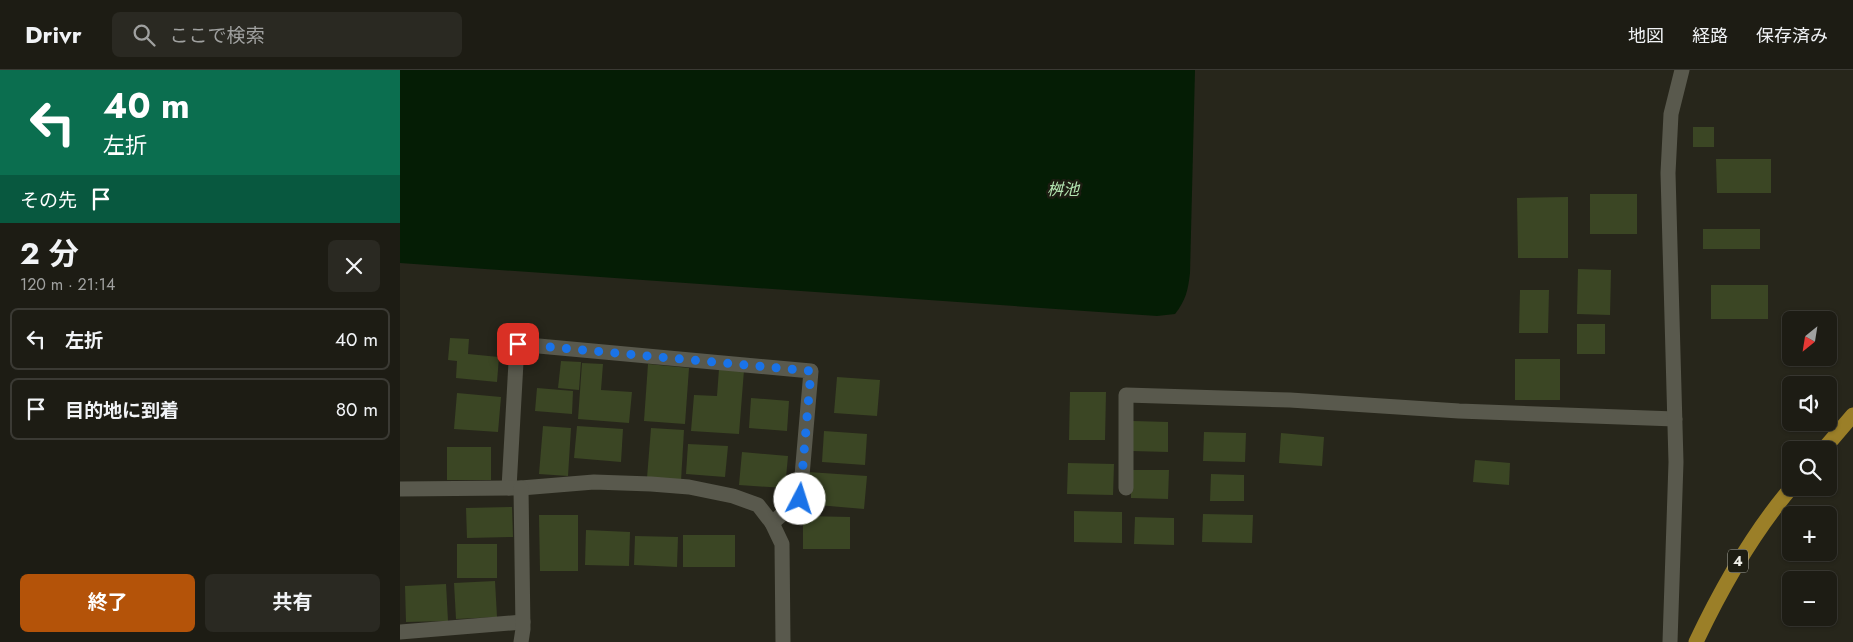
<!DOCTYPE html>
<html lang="ja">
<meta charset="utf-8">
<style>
:root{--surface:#1d1c14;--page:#2a2922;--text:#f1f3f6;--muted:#a0a1a0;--line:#3b3a34;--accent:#b45309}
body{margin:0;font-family:Jost,"Noto Sans JP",sans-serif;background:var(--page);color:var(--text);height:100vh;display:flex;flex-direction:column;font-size:19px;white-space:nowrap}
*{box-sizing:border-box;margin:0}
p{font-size:16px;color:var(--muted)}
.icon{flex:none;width:28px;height:28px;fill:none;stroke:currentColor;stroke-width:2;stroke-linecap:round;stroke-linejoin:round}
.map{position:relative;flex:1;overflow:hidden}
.panel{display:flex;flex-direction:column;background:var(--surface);width:400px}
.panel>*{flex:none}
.guide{background:#0b6e4f;color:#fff;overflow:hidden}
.needle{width:32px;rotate:210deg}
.fabs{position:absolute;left:1382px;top:241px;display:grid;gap:10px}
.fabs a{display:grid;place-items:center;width:55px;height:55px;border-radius:8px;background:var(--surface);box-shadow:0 1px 4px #0004,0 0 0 1px var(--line);font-size:25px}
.pin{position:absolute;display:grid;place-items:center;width:42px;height:42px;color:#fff;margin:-21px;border-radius:10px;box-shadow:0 2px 8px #0006}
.me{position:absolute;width:55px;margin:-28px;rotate:5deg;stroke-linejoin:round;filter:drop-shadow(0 0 4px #0008)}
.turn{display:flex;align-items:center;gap:18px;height:105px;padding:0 20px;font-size:22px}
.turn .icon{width:65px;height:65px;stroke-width:2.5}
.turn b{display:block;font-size:35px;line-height:42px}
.then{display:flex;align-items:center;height:48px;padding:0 20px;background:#0003;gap:10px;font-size:19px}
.round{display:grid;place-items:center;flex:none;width:52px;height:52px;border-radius:8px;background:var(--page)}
.summary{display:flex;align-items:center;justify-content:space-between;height:85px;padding:0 20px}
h1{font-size:30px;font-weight:700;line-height:38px}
.primary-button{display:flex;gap:10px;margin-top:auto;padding:10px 20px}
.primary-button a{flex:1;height:58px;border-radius:8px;background:var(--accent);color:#fff;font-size:20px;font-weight:700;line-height:58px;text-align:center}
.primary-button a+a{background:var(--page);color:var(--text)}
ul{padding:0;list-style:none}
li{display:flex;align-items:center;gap:15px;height:62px;margin:0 10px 8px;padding:0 10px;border:2px solid var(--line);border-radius:8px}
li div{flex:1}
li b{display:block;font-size:19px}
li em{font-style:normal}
header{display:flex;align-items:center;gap:30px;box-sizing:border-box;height:70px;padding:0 25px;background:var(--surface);border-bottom:1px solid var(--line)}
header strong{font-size:24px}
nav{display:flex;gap:28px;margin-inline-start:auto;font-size:18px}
.search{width:350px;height:45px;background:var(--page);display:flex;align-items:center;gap:12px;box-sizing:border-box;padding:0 18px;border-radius:8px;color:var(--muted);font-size:19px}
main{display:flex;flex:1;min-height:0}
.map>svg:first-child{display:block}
</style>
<header>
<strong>Drivr</strong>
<div class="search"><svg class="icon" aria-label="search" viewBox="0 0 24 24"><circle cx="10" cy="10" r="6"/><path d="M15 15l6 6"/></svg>ここで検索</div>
<nav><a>地図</a><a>経路</a><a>保存済み</a></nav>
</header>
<main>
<section class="panel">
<div class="guide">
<div class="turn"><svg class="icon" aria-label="left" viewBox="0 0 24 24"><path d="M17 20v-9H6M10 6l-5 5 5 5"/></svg><div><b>40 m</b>左折</div></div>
<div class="then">その先<svg class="icon" aria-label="arrive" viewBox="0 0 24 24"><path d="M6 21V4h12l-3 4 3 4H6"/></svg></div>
</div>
<div class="summary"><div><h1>2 分</h1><p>120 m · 21:14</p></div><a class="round"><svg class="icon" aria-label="close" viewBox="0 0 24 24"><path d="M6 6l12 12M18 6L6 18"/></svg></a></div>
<ul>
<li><svg class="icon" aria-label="left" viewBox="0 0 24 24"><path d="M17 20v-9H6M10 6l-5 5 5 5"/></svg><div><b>左折</b></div><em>40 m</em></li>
<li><svg class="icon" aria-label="arrive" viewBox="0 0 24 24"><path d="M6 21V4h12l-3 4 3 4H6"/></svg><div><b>目的地に到着</b></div><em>80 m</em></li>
</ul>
<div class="primary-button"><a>終了</a><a>共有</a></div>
</section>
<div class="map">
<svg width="1453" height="572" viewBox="0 0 1453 572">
<rect width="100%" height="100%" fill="#27261b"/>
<path fill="#051d05" d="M0,0H795L790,203C788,220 786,230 775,244L757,246L0,193Z"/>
<g fill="#3b4624">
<rect x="1293" y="57" width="21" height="20"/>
<path d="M1316,89H1371V123H1317Z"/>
<rect x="1190" y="124" width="47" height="40"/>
<path d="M1168,127V188H1118L1117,128Z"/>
<rect x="1303" y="159" width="57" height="20"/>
<path d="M1178,199L1211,200L1210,245L1177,244Z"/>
<rect x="1311" y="215" width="57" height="34"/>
<path d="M1120,220H1149L1148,263H1119Z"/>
<rect x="1177" y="254" width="28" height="30"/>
<path d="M50,268L69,269L68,284L99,287L97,312L56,308L57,291L48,290Z"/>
<rect x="1115" y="289" width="45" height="41"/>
<path d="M161,291L181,292L179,320L158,318Z"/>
<path d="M182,293L203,294L201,320L232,322L229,353L178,349Z"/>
<path d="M248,294L289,298L285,354L244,351Z"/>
<path d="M319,299L344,300L339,364L291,361L294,325L317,326Z"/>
<path d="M437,307L480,310L477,346L434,343Z"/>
<path d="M137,318L173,321L172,344L135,341Z"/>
<path d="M670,322H706L705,370H669Z"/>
<path d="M57,323L101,327L98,362L54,359Z"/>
<path d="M351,328L389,331L387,361L349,358Z"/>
<path d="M733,351L768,352V382L732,381Z"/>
<path d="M143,356L171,358L168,406L139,404Z"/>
<path d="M177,356L223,359L221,392L174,388Z"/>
<path d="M251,358L284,360L281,411L247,408Z"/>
<path d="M424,361L467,364L465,395L422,392Z"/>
<path d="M804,362L846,363L845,392L803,391Z"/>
<path d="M881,363L924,367L922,396L879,393Z"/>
<path d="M288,374L328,376L325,407L286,404Z"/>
<rect x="47" y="377" width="44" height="33"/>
<path d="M342,382L388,386L385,418L339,415Z"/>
<path d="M1075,390L1110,393L1109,415L1073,412Z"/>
<path d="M668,393L714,394L713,425L667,424Z"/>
<path d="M731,400H769L768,429L731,428Z"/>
<path d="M408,402L467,406L464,439L406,434Z"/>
<path d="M811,404L844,405V431H810Z"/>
<path d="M112,437L113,467L67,468L66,438Z"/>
<path d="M674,441L722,442V473L674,472Z"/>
<path d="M803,444L853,445L852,473L802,472Z"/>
<path d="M139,445H178V501H140Z"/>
<path d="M403,446L450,447V479H403Z"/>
<path d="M735,447L774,448V475L734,474Z"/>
<path d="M186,460L230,462L229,496L185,495Z"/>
<rect x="283" y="465" width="52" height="32"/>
<path d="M235,466L278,467L277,497L234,495Z"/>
<rect x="57" y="474" width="40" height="34"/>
<path d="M95,511L97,547L56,549L54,513Z"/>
<path d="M46,514L48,551L6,552L5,516Z"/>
</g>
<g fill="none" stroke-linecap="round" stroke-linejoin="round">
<g stroke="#59594d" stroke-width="15">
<path d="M109,418L117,274L411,301L400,429L372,453"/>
<path d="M726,418V325L890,330L1059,341L1275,349"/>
<path d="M0,419L121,418L194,412L251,414L289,417L333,426L358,435L372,453L382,474L383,572"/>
<path d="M0,562L123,552"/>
<path d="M121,572L123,559L121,418"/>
<path d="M1270,572L1276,392L1268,103L1271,44L1282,0"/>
</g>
<g stroke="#9b7f28" stroke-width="15">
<path d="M1423,380L1453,345"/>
<path d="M1296,572C1322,517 1352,464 1391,418"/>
</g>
</g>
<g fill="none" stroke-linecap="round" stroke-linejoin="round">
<path stroke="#1a73e8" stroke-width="9" stroke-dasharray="0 16.2" d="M118,274L411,301L400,429"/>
</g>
<g text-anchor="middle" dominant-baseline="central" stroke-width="5" stroke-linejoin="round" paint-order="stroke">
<rect fill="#1d1d12" stroke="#afafa7" stroke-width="1" x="1328" y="479.5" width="20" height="23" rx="4"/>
<g font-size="14" font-weight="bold" fill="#eeeee7">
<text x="1338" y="491">4</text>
</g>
<g font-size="16" font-style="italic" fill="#b4e4b1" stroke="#1d1d12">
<text x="663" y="119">桝池</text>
</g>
</g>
</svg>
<div class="fabs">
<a><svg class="needle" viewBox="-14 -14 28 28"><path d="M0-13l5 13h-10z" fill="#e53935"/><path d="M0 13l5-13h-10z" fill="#a0a1a0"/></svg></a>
<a><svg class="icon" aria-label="sound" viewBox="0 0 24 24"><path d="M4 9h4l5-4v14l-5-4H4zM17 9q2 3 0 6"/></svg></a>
<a><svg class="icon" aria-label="search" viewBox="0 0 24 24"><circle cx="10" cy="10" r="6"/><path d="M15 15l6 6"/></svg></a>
<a>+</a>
<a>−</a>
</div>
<div class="pin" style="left:118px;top:274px;background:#d93025"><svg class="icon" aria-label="arrive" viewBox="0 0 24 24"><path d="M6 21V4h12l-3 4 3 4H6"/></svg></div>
<svg class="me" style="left:400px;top:429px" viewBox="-20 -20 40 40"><circle r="19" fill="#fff"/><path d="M0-13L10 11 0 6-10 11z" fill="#1a73e8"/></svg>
</div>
</main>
